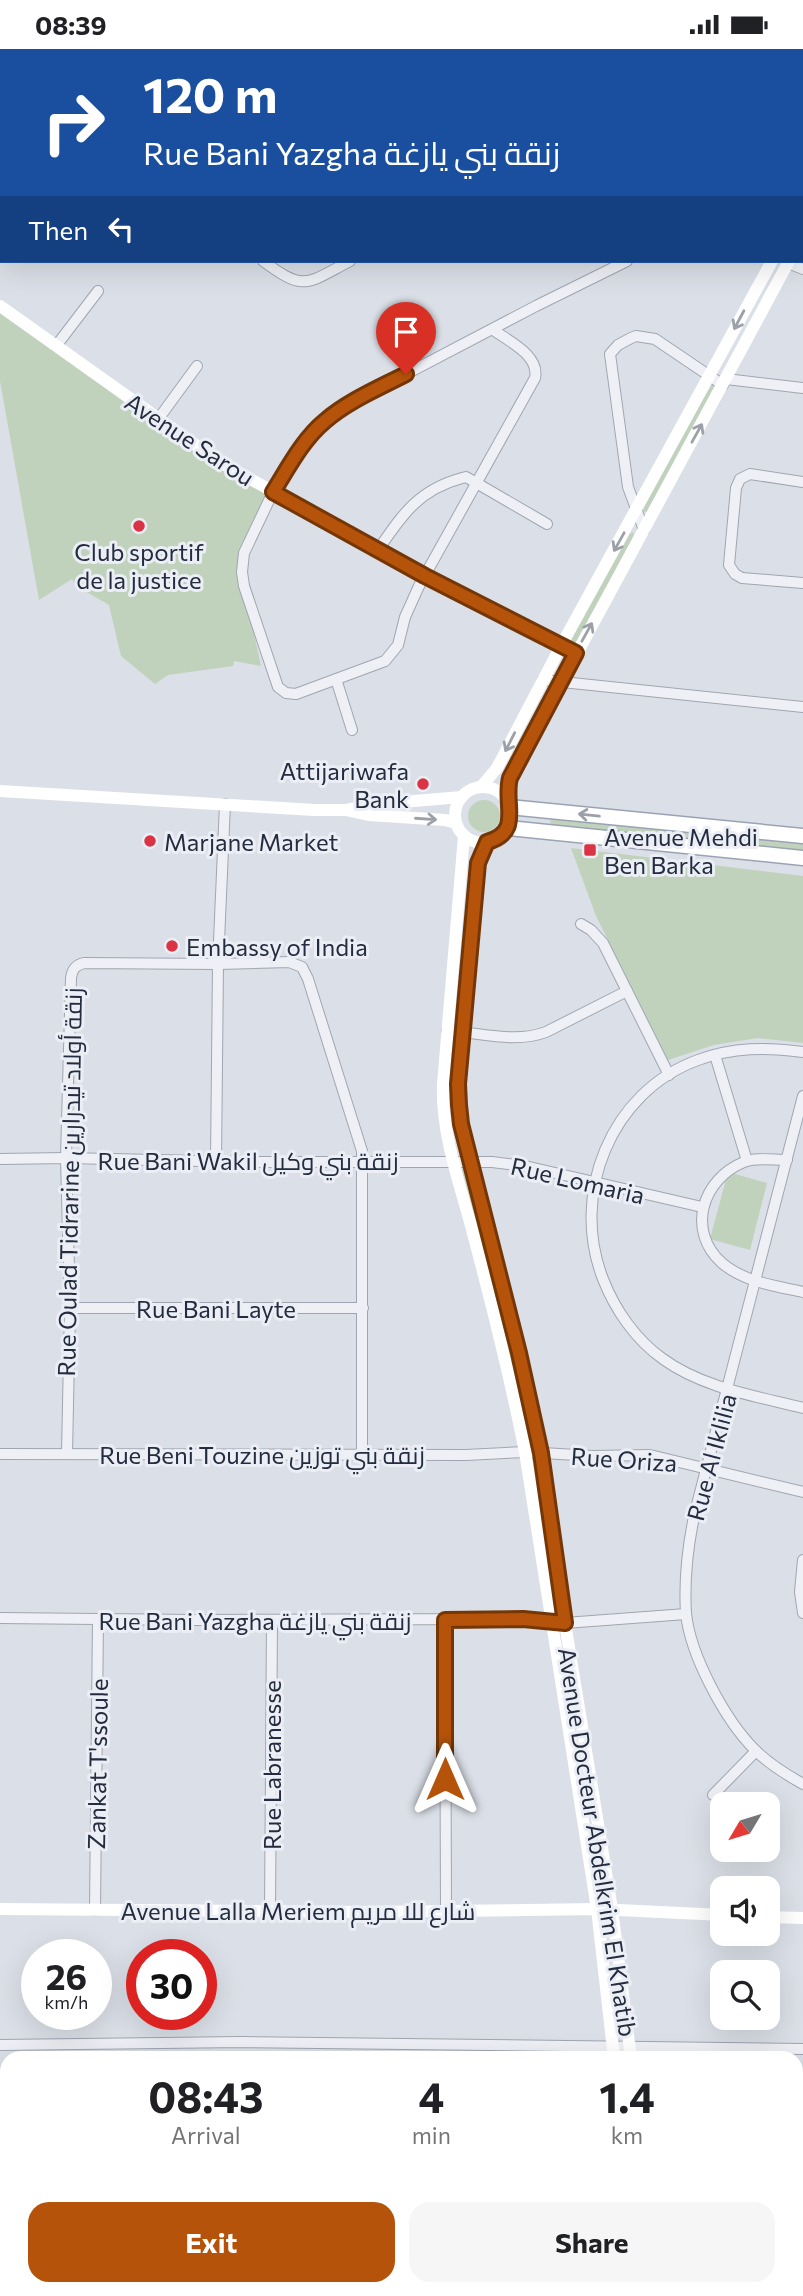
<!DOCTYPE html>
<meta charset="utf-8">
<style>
:root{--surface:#fff;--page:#f6f6f6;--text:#202124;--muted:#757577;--accent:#b45309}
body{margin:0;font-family:Commissioner,Cairo,sans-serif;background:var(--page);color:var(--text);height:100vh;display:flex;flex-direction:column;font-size:26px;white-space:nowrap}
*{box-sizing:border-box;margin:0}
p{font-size:23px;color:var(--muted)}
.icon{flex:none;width:38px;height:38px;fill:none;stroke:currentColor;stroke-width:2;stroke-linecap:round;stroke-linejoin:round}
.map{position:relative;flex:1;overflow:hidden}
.sheet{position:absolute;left:0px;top:2002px;width:803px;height:245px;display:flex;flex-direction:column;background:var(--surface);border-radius:21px 21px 0 0;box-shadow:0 7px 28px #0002}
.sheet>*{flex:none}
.hud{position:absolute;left:0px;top:0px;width:803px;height:214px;box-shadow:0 7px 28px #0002;background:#1a4fa0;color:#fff;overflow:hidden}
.needle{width:46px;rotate:232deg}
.tools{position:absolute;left:710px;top:1743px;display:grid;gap:14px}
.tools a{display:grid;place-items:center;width:70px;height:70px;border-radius:14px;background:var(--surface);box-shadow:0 7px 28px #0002;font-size:35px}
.speed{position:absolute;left:21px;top:1890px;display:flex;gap:14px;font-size:35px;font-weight:700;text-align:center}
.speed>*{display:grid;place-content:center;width:91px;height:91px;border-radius:50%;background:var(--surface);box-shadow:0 7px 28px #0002;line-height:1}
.speed small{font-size:18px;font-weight:400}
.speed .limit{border:10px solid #d22;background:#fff;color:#111}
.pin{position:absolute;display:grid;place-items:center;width:60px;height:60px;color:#fff;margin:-72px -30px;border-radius:50% 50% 50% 0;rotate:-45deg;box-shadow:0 0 7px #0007}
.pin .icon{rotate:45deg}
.me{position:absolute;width:77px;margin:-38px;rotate:0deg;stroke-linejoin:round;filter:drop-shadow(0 0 5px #0008)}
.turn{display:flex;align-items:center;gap:24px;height:147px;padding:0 28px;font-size:32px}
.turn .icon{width:91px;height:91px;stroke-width:2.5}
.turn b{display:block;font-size:49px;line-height:60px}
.then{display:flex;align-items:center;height:66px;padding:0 28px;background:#0003;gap:14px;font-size:26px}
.eta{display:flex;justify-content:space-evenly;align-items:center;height:119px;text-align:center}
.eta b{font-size:42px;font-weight:700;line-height:49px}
.cta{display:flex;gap:14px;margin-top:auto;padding:14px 28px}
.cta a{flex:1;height:80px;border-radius:21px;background:var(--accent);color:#fff;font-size:28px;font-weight:700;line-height:80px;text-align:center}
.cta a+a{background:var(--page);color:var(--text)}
.status{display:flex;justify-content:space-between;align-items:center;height:49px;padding:0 35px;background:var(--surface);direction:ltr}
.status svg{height:19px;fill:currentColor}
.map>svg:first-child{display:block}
</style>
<div class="status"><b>08:39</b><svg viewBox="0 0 49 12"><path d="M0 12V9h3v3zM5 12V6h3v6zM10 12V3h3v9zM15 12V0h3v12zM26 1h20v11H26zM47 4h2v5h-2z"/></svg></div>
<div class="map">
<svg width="803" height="2247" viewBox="0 0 803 2247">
<rect width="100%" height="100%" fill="#dbdfe7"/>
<g fill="#c0d2bc">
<path d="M0,264L266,445L238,510L261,617L234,612L233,617L168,626L155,635L121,607L109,556L76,537L72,530L39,551L0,332Z"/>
<path d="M714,335L716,337L648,462L644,463L643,460L711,336Z"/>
<path d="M633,483L634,488L574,596L570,595V592L630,485Z"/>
<circle cx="484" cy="767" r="16"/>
<path d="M551,768L709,783L708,794L550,778Z"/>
<path d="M729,785L803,792V803L728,795Z"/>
<path d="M571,799L803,827V994L758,989L714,996L668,1011L596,867Z"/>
<path d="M464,1117L466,1118L506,1269L534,1396L531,1398L462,1120Z"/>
<path d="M728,1123L767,1134L750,1201L710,1190Z"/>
</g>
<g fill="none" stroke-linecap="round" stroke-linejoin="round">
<defs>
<g id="street">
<path d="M219,0L221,2"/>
<path d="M453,0L455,2"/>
<path d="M113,2L115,0"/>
<path d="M586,2L587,0"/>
<path d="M768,2L771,0"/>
<path d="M0,13L2,14"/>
<path d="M802,114H803"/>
<path d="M263,212C305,243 306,235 350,212"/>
<path d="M788,214L803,220"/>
<path d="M492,280C508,292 540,306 535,329L419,537L405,568L398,596L385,612L296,645L286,644L278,638L244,537L242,523L244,504L273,443L305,394L325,371L345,357L536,257L627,212"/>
<path d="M56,297L98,242"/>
<path d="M726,330L803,339"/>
<path d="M159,369L197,317"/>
<path d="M803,433L750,425L740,430L736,439L729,516L735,525L742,529L803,534"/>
<path d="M644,481L628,438L610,305L618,296L631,289L636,287L655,290L723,336"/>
<path d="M378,501C402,466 418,441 462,429L466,428L547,475"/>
<path d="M336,630L352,681"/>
<path d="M543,631L803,658"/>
<path d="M581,875L591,881L603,894L669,1026"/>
<path d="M447,982C480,983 514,995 546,983L627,942"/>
<path d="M803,1003C767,998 733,998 698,1011C610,1043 570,1146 603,1230C615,1261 636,1291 663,1310C703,1339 756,1347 803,1359"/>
<path d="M715,1006L747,1112"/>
<path d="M803,1047L695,1463C688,1495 684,1531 686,1564C690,1606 725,1671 755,1701C768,1714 787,1726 803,1735"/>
<path d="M0,1110L66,1109L246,1113H492L525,1117L702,1158"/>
<path d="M787,1111C773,1111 756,1108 744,1113C702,1130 686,1182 722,1214C744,1233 776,1237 803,1243"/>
<path d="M216,1113L218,915L225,755"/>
<path d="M70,1259H363"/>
<path d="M67,1404L70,1259L66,1109L71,929C72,921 75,916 84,914L218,915L289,913L302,918L308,930L362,1102V1406"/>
<path d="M0,1405L466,1406L525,1403L594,1407L650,1406L803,1443"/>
<path d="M803,1511L800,1543L803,1564"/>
<path d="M0,1569L196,1571L523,1570L565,1574L686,1565"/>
<path d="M445,1571L446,1862"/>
<path d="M713,1746L756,1702"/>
<path d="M95,1861L98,1570"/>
<path d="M270,1861L272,1571"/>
<path d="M0,1996L241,1993L803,2000"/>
<path d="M796,2072L803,2048"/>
<path d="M0,2191H7"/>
<path d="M471,2240L472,2247"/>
<path d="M551,2240L552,2247"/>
<path d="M754,2244H803"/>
<path d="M35,2247L36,2240"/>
<path d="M170,2247L171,2240"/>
<path d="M307,2247V2240"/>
</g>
<g id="primary">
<path d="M509,758L803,787"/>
<path d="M508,779L803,809"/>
</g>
</defs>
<use href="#street" stroke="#a0a6b1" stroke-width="12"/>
<use href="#primary" stroke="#9aa3b4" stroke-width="17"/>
<use href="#street" stroke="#eef0f5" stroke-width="10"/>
<g stroke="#fff" stroke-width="12">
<path d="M802,159L803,156"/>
<path d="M802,191L803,188"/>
<path d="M0,257L218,412L425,527L575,604"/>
<path d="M481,738L497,719L561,597L772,212"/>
<circle cx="483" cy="766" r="28"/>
<path d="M0,742L314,761H346L377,755L462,748"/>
<path d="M508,755V737L514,721L789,212"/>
<path d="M350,762L369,766L445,771L456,774"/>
<path d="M464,787L443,1035C441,1083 459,1132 471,1177C491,1252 510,1327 525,1403L597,1860L614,2009"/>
<path d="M487,793L480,807L476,821L459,1035L461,1075L514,1285L541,1403L565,1574L612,1860L631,2009"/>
<path d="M0,1860L366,1863L597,1860L723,1866"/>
<path d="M768,1868L803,1869"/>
<path d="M643,2240L644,2247"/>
<path d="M662,2240L663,2247"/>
</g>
<use href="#primary" stroke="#fff" stroke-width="14"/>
</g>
<defs><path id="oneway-shaft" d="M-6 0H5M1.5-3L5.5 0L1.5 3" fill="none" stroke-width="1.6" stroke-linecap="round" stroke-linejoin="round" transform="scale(1.75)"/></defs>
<g stroke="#9ca0a9">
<use href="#oneway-shaft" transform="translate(739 271) rotate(118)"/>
<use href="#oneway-shaft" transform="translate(697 384) rotate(-61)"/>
<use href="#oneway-shaft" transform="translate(619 493) rotate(119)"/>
<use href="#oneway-shaft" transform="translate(587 583) rotate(-61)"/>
<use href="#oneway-shaft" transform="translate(510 693) rotate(117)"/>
<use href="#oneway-shaft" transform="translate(589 766) rotate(-174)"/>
<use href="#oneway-shaft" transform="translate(426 770) rotate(4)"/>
</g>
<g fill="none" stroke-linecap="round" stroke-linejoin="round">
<defs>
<path id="route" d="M406,325C379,339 348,352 325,372C303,390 288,419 273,443L425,527L576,604L510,729C503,755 523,783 487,793L478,814L458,1035L459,1056L461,1075L519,1304L541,1404L565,1574L523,1570L445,1571V1730"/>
</defs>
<use href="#route" stroke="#753606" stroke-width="18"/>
<use href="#route" stroke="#b45309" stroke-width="12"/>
</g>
<g fill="#da3344" stroke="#ebeef5" stroke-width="2.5">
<circle cx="139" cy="477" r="7"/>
<circle cx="423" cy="735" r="7"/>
<circle cx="150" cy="792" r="7"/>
<rect x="583" y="794" width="14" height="14" rx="3.5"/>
<circle cx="172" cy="897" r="7"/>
</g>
<g text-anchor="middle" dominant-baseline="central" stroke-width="6" stroke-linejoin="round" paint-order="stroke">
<g font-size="24" fill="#242c3f" stroke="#ebeef5">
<text transform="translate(190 390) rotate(33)">Avenue Sarou</text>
<text x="248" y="1111">Rue Bani Wakil زنقة بني وكيل</text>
<text transform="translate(578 1131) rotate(13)">Rue Lomaria</text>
<text transform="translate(69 1133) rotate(-89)">Rue Oulad Tidrarine زنقة أولاد تيدرارين</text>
<text x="216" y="1259">Rue Bani Layte</text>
<text x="262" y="1405">Rue Beni Touzine زنقة بني توزين</text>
<text transform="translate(711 1408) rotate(-75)">Rue Al Iklilia</text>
<text transform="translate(624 1410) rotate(4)">Rue Oriza</text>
<text x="255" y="1571">Rue Bani Yazgha زنقة بني يازغة</text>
<text transform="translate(97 1715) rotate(-89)">Zankat T'ssoule</text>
<text transform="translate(271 1716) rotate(-90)">Rue Labranesse</text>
<text transform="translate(598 1793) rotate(81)">Avenue Docteur Abdelkrim El Khatib</text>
<text x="298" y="1861">Avenue Lalla Meriem شارع للا مريم</text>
</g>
<g font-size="24" fill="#242c3f" stroke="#ebeef5" text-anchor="start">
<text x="139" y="502" text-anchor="middle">Club sportif<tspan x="139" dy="28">de la justice</tspan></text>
<text x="409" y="721" text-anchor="end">Attijariwafa<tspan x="409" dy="28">Bank</tspan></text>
<text x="604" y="787">Avenue Mehdi<tspan x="604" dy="28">Ben Barka</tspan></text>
<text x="164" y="792">Marjane Market</text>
<text x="186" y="897">Embassy of India</text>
</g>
</g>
</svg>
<div class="tools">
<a><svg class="needle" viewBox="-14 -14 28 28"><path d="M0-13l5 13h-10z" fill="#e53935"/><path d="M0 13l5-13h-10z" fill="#757577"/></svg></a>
<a><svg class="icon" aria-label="sound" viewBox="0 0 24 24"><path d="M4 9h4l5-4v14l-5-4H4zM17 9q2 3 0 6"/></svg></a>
<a><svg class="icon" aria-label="search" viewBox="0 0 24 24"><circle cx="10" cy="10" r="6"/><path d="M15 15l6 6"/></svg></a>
</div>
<div class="speed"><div>26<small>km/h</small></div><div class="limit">30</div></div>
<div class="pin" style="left:406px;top:325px;background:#d93025"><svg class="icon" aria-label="arrive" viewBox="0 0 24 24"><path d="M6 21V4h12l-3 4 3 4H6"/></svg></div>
<svg class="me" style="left:445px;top:1730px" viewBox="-20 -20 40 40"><path d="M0-17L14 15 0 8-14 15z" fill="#b45309" stroke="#fff" stroke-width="4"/></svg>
<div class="hud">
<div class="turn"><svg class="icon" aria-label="right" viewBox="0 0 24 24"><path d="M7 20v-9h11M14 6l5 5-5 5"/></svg><div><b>120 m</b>Rue Bani Yazgha زنقة بني يازغة</div></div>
<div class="then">Then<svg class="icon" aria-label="left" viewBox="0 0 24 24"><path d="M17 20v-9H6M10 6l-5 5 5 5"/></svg></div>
</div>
<section class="sheet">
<div class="eta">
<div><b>08:43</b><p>Arrival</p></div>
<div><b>4</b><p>min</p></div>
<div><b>1.4</b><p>km</p></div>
</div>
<div class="cta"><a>Exit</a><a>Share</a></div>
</section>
</div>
